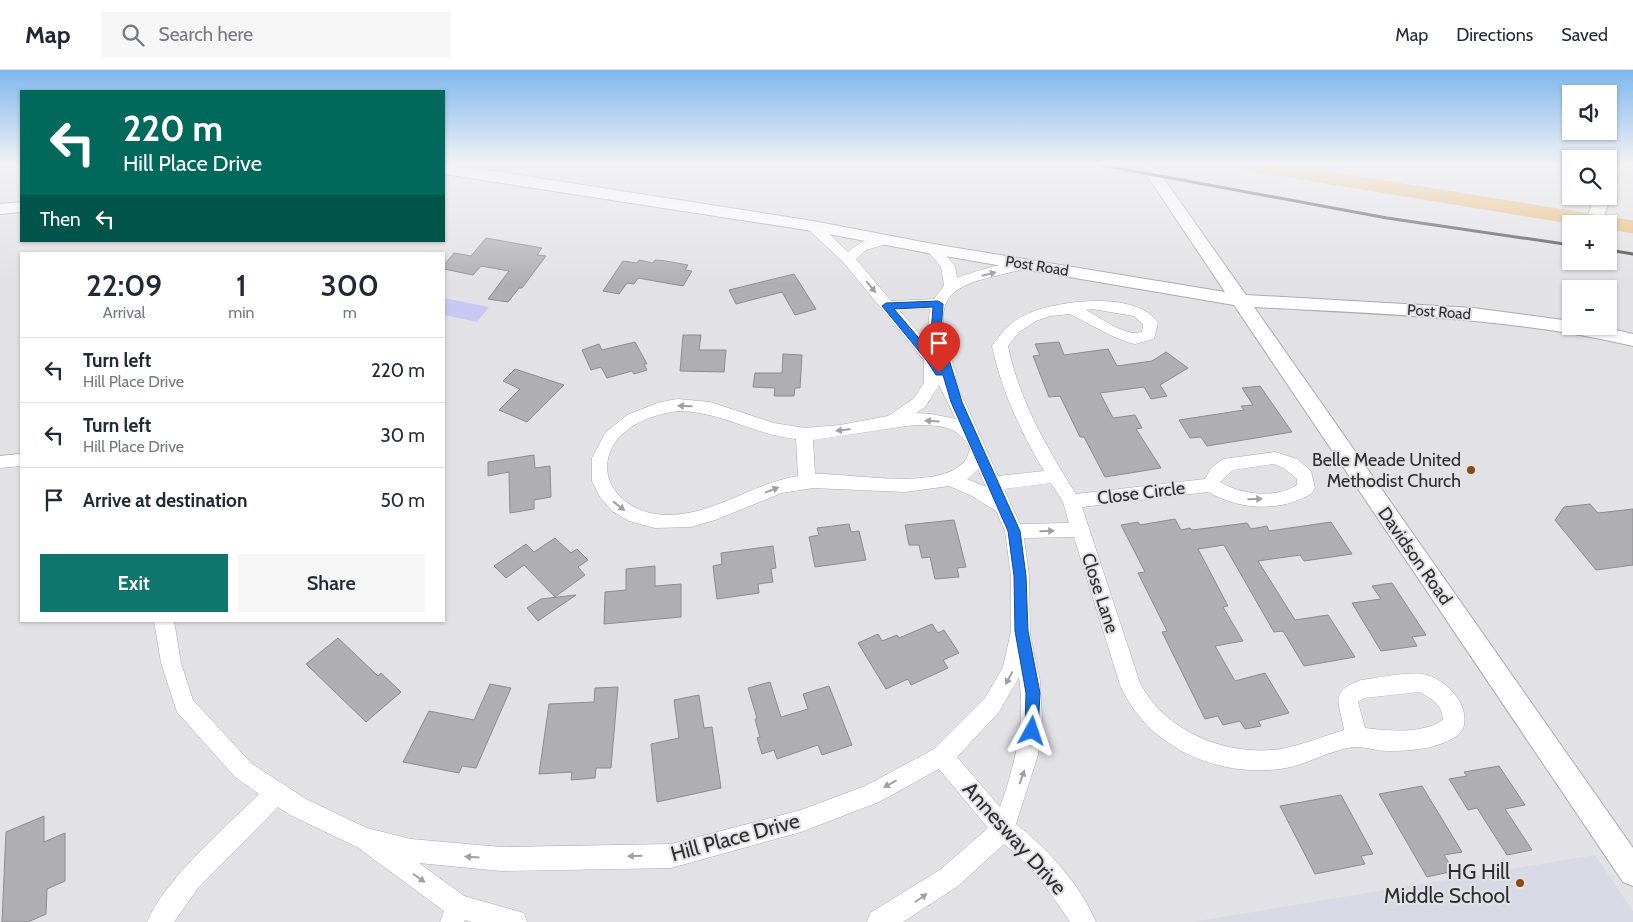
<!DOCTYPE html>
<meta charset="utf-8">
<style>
:root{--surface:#fff;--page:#f6f6f7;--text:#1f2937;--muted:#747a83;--line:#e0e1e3;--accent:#0f766e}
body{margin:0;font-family:Cabin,sans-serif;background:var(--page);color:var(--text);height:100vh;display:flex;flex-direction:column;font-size:19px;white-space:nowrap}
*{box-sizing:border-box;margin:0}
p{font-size:16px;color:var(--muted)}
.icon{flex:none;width:28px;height:28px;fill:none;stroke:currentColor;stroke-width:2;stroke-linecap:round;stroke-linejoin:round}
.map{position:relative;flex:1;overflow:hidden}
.side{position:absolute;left:20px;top:182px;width:425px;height:370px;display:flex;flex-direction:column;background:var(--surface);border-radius:0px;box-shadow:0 1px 4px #0004}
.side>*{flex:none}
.guide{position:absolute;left:20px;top:20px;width:425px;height:152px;border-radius:0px;box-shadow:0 1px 4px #0004;background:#00695c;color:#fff;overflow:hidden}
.fabs{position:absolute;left:1562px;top:15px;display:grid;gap:10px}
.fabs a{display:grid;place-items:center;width:55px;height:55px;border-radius:0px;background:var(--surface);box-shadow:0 1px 4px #0004;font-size:25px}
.pin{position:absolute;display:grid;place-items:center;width:42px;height:42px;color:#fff;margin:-51px -21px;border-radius:50% 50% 50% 0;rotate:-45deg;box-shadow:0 0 5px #0007}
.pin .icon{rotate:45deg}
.me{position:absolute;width:55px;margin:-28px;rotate:5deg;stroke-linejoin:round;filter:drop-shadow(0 0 4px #0008)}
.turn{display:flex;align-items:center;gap:18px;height:105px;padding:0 20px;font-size:22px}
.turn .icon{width:65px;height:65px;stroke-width:2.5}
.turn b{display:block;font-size:35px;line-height:42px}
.then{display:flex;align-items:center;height:48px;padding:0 20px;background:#0003;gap:10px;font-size:19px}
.eta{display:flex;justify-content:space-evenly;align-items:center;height:85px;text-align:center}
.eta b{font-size:30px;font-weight:600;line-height:35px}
.button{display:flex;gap:10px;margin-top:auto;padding:10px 20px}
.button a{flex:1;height:58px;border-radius:0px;background:var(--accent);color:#fff;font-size:20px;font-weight:600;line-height:58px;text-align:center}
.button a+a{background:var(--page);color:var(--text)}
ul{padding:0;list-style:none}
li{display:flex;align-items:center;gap:15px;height:65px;padding:0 20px;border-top:1px solid var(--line)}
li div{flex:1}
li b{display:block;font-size:19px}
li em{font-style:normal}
header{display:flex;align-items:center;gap:30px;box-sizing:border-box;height:70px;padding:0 25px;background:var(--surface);border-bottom:1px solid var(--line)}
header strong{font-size:24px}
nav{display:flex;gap:28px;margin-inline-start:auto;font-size:18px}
.search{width:350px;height:45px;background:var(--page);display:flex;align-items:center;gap:12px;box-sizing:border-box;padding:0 18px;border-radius:0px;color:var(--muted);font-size:19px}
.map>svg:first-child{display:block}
</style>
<header>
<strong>Map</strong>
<div class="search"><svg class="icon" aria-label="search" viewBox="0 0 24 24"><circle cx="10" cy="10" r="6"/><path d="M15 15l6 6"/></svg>Search here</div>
<nav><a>Map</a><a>Directions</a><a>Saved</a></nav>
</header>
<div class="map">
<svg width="1633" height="852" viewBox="0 0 1633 852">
<rect width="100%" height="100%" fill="#e2e2e6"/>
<path fill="#d9d9e5" d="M1595,785L1633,841V852H1192Z"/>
<path fill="#c8c8f4" d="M444,228L489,237L477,252L444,245Z"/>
<g fill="#afafb3" stroke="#8c8c8f">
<path d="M486,168L542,178L537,185L546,186L522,218H519L508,232L488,229L509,201L481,196L473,205L444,199V195L454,183L471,186Z"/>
<path d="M639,190L653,193L655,190L666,191L688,195L685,200L692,201L683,216L638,208L634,214L627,213L619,224L603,221L623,191L637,193Z"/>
<path d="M794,204L816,239L795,245L782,222L736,234L729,220Z"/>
<path d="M683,265H701L699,280H726L724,302L680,301Z"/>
<path d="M635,272L647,294H644L647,300L634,304L632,301L607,308L601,297L591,300L582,280L599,274L602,280Z"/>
<path d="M1059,272L1064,285L1108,279L1117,296L1152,291L1166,282L1188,298L1160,315L1167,326L1151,329L1144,317L1100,323L1113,348L1135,345L1142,358L1136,359L1161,398L1105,407L1084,367H1080L1060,326L1049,327L1033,286L1040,285L1035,274Z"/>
<path d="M783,284L802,285L800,318H795L794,326H774L775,318L753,317L755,303H782Z"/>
<path d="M515,299L564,315L527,352L499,340L520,319L503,311Z"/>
<path d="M1260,316L1292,362L1207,376L1201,367L1190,368L1179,350L1244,340L1241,336L1253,335L1242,318Z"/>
<path d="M534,385L535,398L550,396L551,427L534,430V439L510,443L509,402L488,406V392Z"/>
<path d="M1590,434L1598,443L1633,439V495L1596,500L1555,450L1564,437Z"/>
<path d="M1175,449L1181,460L1190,458L1192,460L1247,453L1251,459L1267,456L1269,461L1331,452L1352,484L1304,491L1300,485L1258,491L1295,550L1328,545L1355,587L1304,596L1283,561L1274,562L1224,475L1198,479L1228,536L1223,537L1243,571L1215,576L1235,611L1265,603L1289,643L1258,651L1261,656L1245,659L1240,651L1223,655L1218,646L1205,649L1162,562L1167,561L1138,503L1145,502L1121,455L1138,452L1140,455Z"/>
<path d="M954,450L966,497L957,498L959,507L935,509L930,487L922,488L919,475H909L905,455Z"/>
<path d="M849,454L851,462L859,461L866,490L815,497L809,467L819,465L817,458Z"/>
<path d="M555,468L571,483L577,479L588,490L578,497L585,505L555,527L524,495L506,508L494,496L526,474L534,482Z"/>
<path d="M773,476L776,498L771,499L773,512L758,514L759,523L717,529L713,496L722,494L721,483Z"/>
<path d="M655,496V516L681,514V547L604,554L605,522L626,520V499Z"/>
<path d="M1392,513L1426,565L1412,567L1417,576L1381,581L1352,533L1381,529L1372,516Z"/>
<path d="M576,525L538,551L527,538L541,529Z"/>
<path d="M932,554L938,563L944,560L959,583L943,590L948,598L911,615L908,609L886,619L858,573L878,564L882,571L897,565L899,568Z"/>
<path d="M338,568L378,606L381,603L401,622L366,652L306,594Z"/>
<path d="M770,612L781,647L808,639L803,624L829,616L852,675L822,685L818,675L777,689L774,680L762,684L757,668L760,667L755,649L757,648L748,618Z"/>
<path d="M490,614L511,618L476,698L462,696L459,703L403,692L429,641L474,650Z"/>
<path d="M618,617L611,698H596L595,708L571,710L572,702L539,704L549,634L594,632L595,618Z"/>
<path d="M699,625L704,658L712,657L721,718L657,732L651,674L679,668L674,630Z"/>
<path d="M1499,696L1525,735L1505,739L1532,780L1507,785L1477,738L1468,740L1449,709L1467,706L1464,702Z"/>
<path d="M1422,716L1462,782L1444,785L1454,801L1427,807L1379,724Z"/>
<path d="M1341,725L1373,784L1361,786L1365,794L1315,804L1280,736Z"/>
<path d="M44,746V772L65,763V811L47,819L46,844L28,852H2L6,762Z"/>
</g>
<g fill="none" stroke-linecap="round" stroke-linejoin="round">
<defs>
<g id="minor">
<path d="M813,152L818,153L848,182C857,173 876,164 889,167L891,170L889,173L866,180L856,189L891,231L934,229L944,215L941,197L926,179L928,176H938L955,196L957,208C971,202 1020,188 1033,191L1035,194L1033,197C957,216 921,213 957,305L952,310L965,332L998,406L1044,401C1021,363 1001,319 992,276C1001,263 1011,251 1025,245C1055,230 1138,220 1158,253L1154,269L1135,274L1130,273L1110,265L1070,244L1050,246L1036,251L1019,262L1008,276C1019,330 1047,378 1076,424L1205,409L1211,398L1223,389L1275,382L1297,389L1311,401L1315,418L1312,423C1280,443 1240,440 1208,422L1082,437L1140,613C1165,662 1228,687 1281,679C1302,675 1324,666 1344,660C1340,633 1328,622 1361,610C1379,608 1404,602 1422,604C1439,606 1458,623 1463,639C1465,647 1466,658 1459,664C1440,679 1411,681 1387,681C1377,681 1367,677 1357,677C1335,677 1303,697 1280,699C1214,707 1147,676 1120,615L1074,467L1024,468L1029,506L1030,564L1040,611L1042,648L1038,685L1016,754C1048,779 1080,814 1096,852H1070C1051,823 1032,796 1004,774L958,816L903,852H867L870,843L941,799L988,758L939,699L879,732L801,762L671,798L501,801L419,793L464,826L524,843L527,852H472L465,850L464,852H440L444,841L357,777L290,745L278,737L198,818L174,852H147C164,810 226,757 259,724L235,707L177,642L161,593L154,551H174L181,593L193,630L251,693L306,729L367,758L411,769L501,777L671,774L801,740L865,716L934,679L985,628L1003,597L1011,561V506L1005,461L996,441L972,426L949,416L905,422L813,418L782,423L715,450L691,457L655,458L629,451L612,441L600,427L592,411V388L605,363L627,345L660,332L678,329L710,332L774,353L805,358L840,355L888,346L913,329L924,313V290L843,192L808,159L806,156ZM930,239L928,258L933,280L899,240ZM1092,239L1134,246L1143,254L1142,262C1125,267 1101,248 1086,240ZM939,315L956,349L931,344L916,343L925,337ZM678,341C720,341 755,365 796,369L798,406C749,414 706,451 656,444C624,440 594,409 613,376C626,354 654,344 678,341ZM914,355C938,355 959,355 970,379C968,384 967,390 963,393C936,421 852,403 815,404L813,370ZM1274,394L1285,399L1297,409V415C1275,429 1242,425 1220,412L1233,400ZM978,399L986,417L967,409ZM1051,413L1063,432L1069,453L1020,454L1004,419ZM1019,607C1026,653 1015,694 1000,737L957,687L999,642ZM1420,622C1433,630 1442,634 1443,650C1423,664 1389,661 1365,658L1358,632L1364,628Z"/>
<path d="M21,384V396L0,398V386Z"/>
</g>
<g id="tertiary">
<path d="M1140,95H1154L1246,225L1473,238L1571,251V256H1599L1633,264V276C1509,247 1381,244 1254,237L1633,778V816L1623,812L1234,235L933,184L813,161L444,104V96L468,97L813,151L933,174L1225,222Z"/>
<path d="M1609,95H1621L1617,111L1609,116Z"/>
<path d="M1609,123L1611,126L1602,151L1600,154H1588L1586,151L1595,126H1609Z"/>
<path d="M21,132V142L0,144V134Z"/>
</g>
<path id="primary" d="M1243,95H1286L1633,151V163L1609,159V154H1575L1253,101L1246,99Z"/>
</defs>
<use href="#minor" stroke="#ababaf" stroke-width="1"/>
<use href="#tertiary" stroke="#ababaf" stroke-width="2"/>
<use href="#primary" stroke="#c0c0c1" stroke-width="1"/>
<use href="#minor" fill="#fff" fill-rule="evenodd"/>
<use href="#tertiary" fill="#fff" fill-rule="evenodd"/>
<use href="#primary" fill="#ebb66a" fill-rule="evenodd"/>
<g stroke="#444446" stroke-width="3">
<path d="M1101,95L1387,148L1571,175"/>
<path d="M1609,180L1633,184"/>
</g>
</g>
<defs><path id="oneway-solid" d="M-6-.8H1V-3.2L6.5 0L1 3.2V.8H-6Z" transform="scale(1.25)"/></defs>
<g fill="#a0a0a1">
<use href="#oneway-solid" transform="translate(989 204) rotate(-14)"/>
<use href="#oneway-solid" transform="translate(871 217) rotate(51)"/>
<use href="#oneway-solid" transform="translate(685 336) rotate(-179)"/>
<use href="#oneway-solid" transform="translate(932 351) rotate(-177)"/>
<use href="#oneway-solid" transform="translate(843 360) rotate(173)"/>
<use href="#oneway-solid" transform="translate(772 420) rotate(-21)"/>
<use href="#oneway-solid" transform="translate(1255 429) rotate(-2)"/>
<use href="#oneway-solid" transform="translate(619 436) rotate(38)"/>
<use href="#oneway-solid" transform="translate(1047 461) rotate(-1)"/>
<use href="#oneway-solid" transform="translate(1009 608) rotate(118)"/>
<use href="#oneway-solid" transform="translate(1022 707) rotate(-70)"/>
<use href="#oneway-solid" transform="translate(890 714) rotate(152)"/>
<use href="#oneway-solid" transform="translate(635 786) rotate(179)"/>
<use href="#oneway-solid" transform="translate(472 787) rotate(-177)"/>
<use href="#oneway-solid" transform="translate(419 808) rotate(35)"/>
<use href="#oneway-solid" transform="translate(921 828) rotate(-35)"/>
</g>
<linearGradient id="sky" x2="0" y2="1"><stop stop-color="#7eb7ed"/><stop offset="0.44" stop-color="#f2f2f4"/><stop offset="1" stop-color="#f2f2f4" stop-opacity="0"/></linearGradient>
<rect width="1633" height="214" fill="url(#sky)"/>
<path fill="#1a73e8" stroke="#114b97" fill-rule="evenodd" d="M938,231L943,234L941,263L962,332L1020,461L1026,506L1028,561L1040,623L1038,661L1036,666L1032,668L1027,666L1025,661L1026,623L1015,561L1014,506L1008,461L951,332L943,305H936L927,291L882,236L886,233ZM933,237L931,263L941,298L934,286L894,239Z"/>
<g fill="#8a4b12" stroke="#e2e2e6" stroke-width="2">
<circle cx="1471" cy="400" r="5"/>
<circle cx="1520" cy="813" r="5"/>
</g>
<g text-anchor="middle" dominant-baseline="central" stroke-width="4" stroke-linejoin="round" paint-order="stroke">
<g font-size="15" fill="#2d2d2f" stroke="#e2e2e6">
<text transform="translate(1037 196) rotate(9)">Post Road</text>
<text transform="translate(1439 242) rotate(4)">Post Road</text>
</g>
<g font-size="18" fill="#2d2d2f" stroke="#e2e2e6" text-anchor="end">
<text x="1461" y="390">Belle Meade United<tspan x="1461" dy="21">Methodist Church</tspan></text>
</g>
<g font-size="18" fill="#2d2d2f" stroke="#e2e2e6">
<text transform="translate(1141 423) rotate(-7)">Close Circle</text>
<text transform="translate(1415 486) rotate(55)">Davidson Road</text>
<text transform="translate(1100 523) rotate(72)">Close Lane</text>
</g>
<g font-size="21" fill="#2d2d2f" stroke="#e2e2e6">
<text transform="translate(735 767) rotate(-15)">Hill Place Drive</text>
<text transform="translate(1015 768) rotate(48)">Annesway Drive</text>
</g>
<g font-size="21" fill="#2d2d2f" stroke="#e2e2e6" text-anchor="end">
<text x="1510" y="801">HG Hill<tspan x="1510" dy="24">Middle School</tspan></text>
</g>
</g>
</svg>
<div class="fabs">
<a><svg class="icon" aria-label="sound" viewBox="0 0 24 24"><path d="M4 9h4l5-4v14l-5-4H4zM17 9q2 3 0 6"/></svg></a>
<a><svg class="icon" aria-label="search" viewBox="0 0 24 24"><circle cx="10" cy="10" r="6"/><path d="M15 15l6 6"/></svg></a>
<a>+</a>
<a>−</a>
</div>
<div class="pin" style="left:939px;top:303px;background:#d93025"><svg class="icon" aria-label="arrive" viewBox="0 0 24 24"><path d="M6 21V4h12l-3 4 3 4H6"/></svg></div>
<svg class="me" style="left:1032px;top:661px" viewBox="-20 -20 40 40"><path d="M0-17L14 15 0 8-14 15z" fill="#1a73e8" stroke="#fff" stroke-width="4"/></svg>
<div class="guide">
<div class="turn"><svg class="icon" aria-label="left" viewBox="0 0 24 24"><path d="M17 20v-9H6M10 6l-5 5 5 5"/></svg><div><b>220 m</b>Hill Place Drive</div></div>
<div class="then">Then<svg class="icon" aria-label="left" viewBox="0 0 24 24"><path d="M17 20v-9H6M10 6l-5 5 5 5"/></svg></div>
</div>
<section class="side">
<div class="eta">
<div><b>22:09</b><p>Arrival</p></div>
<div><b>1</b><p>min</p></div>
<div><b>300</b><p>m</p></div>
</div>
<ul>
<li><svg class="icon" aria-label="left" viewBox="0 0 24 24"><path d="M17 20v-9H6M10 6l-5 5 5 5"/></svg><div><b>Turn left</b><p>Hill Place Drive</p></div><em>220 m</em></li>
<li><svg class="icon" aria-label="left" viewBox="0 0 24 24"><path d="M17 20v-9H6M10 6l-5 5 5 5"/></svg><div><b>Turn left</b><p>Hill Place Drive</p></div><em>30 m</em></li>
<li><svg class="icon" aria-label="arrive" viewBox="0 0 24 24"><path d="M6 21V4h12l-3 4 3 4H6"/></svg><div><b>Arrive at destination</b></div><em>50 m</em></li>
</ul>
<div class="button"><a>Exit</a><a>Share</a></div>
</section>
</div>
